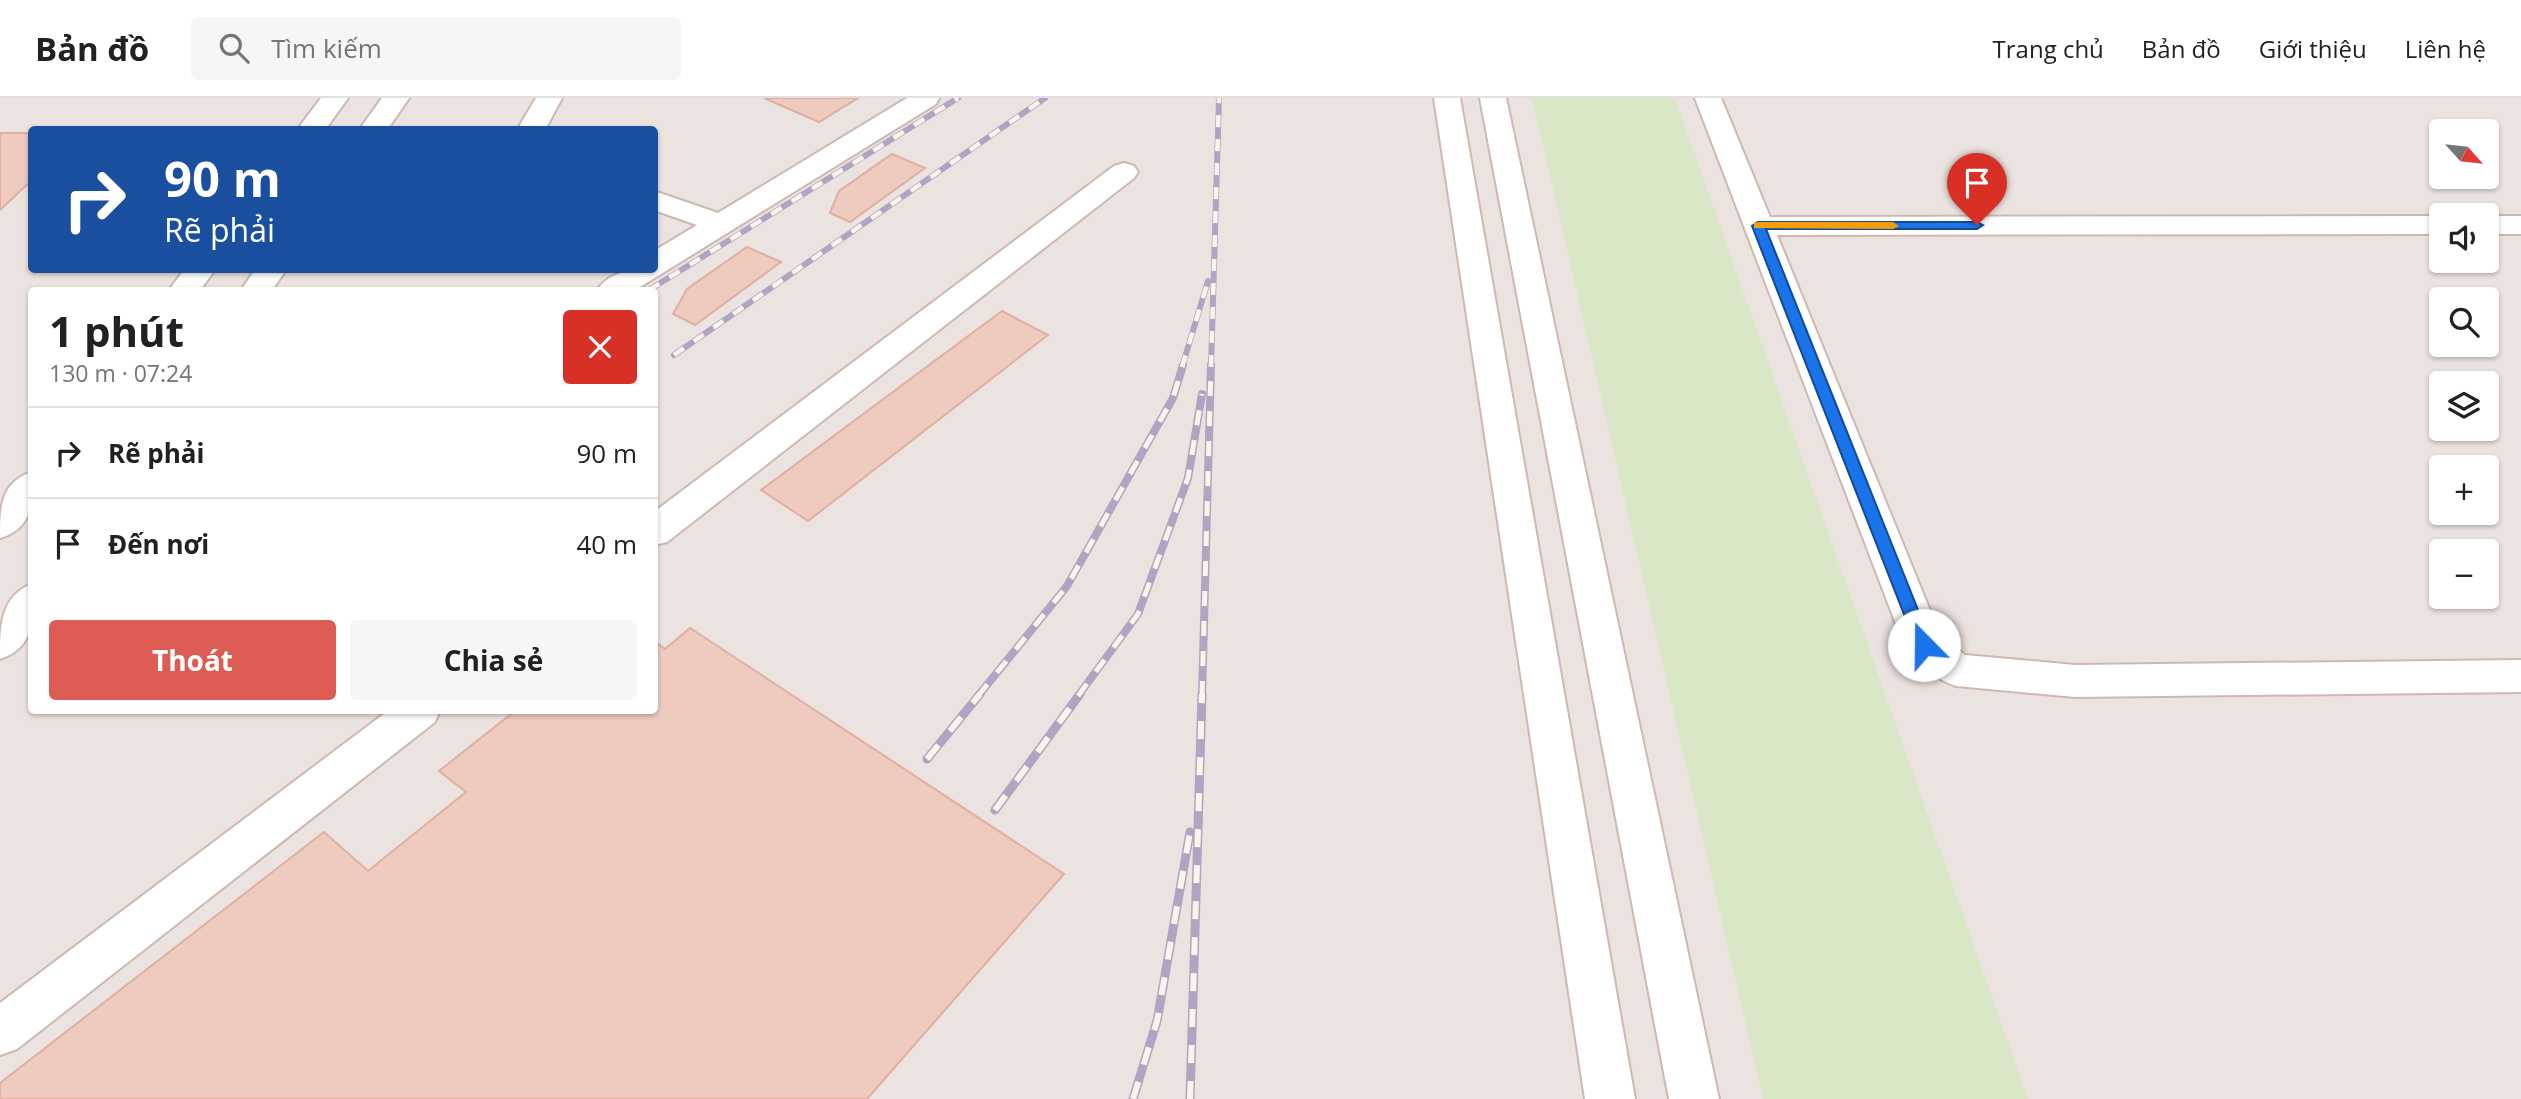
<!DOCTYPE html>
<html lang="vi">
<meta charset="utf-8">
<style>
:root{--surface:#fff;--page:#f6f6f6;--text:#202124;--muted:#757577;--line:#e0e0e0;--accent:#dc5c53}
body{margin:0;font-family:"Open Sans",sans-serif;background:var(--page);color:var(--text);height:100vh;display:flex;flex-direction:column;font-size:26px;white-space:nowrap}
*{box-sizing:border-box;margin:0}
p{font-size:23px;color:var(--muted)}
.icon{flex:none;width:38px;height:38px;fill:none;stroke:currentColor;stroke-width:2;stroke-linecap:round;stroke-linejoin:round}
.map{position:relative;flex:1;overflow:hidden}
.panel{position:absolute;left:28px;top:189px;width:630px;height:427px;display:flex;flex-direction:column;background:var(--surface);border-radius:7px;box-shadow:0 2px 5px #0004}
.panel>*{flex:none}
.top-card{position:absolute;left:28px;top:28px;width:630px;height:147px;border-radius:7px;box-shadow:0 2px 5px #0004;background:#1a4fa0;color:#fff;overflow:hidden}
.needle{width:46px;rotate:117deg}
.buttons{position:absolute;left:2429px;top:21px;display:grid;gap:14px}
.buttons a{display:grid;place-items:center;width:70px;height:70px;border-radius:7px;background:var(--surface);box-shadow:0 2px 5px #0004;font-size:35px}
.pin{position:absolute;display:grid;place-items:center;width:60px;height:60px;color:#fff;margin:-72px -30px;border-radius:50% 50% 50% 0;rotate:-45deg;box-shadow:0 0 7px #0007}
.pin .icon{rotate:45deg}
.me{position:absolute;width:77px;margin:-38px;rotate:338deg;stroke-linejoin:round;filter:drop-shadow(0 0 5px #0008)}
.turn{display:flex;align-items:center;gap:24px;height:147px;padding:0 21px;font-size:32px}
.turn .icon{width:91px;height:91px;stroke-width:2.5}
.turn b{display:block;font-size:49px;line-height:60px}
.round{display:grid;place-items:center;flex:none;width:74px;height:74px;border-radius:7px;background:var(--page)}
.head{display:flex;align-items:center;justify-content:space-between;height:119px;padding:0 21px}
h1{font-size:42px;font-weight:700;line-height:52px}
.primary-button{display:flex;gap:14px;margin-top:auto;padding:14px 21px}
.primary-button a{flex:1;height:80px;border-radius:7px;background:var(--accent);color:#fff;font-size:28px;font-weight:700;line-height:80px;text-align:center}
.primary-button a+a{background:var(--page);color:var(--text)}
ul{padding:0;list-style:none}
li{display:flex;align-items:center;gap:21px;height:91px;padding:0 21px;border-top:2px solid var(--line)}
li div{flex:1}
li b{display:block;font-size:26px}
li em{font-style:normal}
header{display:flex;align-items:center;gap:42px;box-sizing:border-box;height:98px;padding:0 35px;background:var(--surface);border-bottom:2px solid var(--line)}
header strong{font-size:33px}
nav{display:flex;gap:38px;margin-inline-start:auto;font-size:24px}
.search{width:490px;height:63px;background:var(--page);display:flex;align-items:center;gap:18px;box-sizing:border-box;padding:0 24px;border-radius:7px;color:var(--muted);font-size:26px}
.map>svg:first-child{display:block}
</style>
<header>
<strong>Bản đồ</strong>
<div class="search"><svg class="icon" aria-label="search" viewBox="0 0 24 24"><circle cx="10" cy="10" r="6"/><path d="M15 15l6 6"/></svg>Tìm kiếm</div>
<nav><a>Trang chủ</a><a>Bản đồ</a><a>Giới thiệu</a><a>Liên hệ</a></nav>
</header>
<div class="map">
<svg width="2521" height="1001" viewBox="0 0 2521 1001">
<rect width="100%" height="100%" fill="#fbefe5"/>
<path fill="#ebe3df" fill-rule="evenodd" d="M0,0H2521V1001H0ZM32,32H654V172H32ZM2441,33H2487V79H2441ZM2441,117H2487V163H2441ZM32,192H654V612H32ZM2441,201H2487V247H2441ZM2441,285H2487V331H2441ZM2441,369H2487V415H2441ZM2441,453H2487V499H2441Z"/>
<path fill="#d8e7c5" d="M1532,0H1675L2028,1001H1763Z"/>
<g fill="#eecabf" stroke="#e0afa0" stroke-width="2">
<path d="M764,0H858L819,24Z"/>
<path d="M0,35H32V82L0,112Z"/>
<path d="M892,56L925,70L850,124L830,115L839,93Z"/>
<path d="M747,149L781,164L695,227L673,216L687,191Z"/>
<path d="M1002,213L1048,237L808,423L761,392Z"/>
<path d="M690,530L1064,776L867,1001H0V985L324,734L368,773L466,694L439,673L516,612H654V543L665,551Z"/>
</g>
<g fill="none" stroke-linecap="round" stroke-linejoin="round">
<defs>
<g id="minor">
<path d="M321,0H348L325,32H297Z"/>
<path d="M382,0H409L387,32H359Z"/>
<path d="M536,0H562L545,32H517Z"/>
<path d="M907,0H939L936,6L635,192H597C611,172 633,172 654,172V153L697,127L654,112V93L718,115Z"/>
<path d="M1434,0H1460L1635,1001H1585Z"/>
<path d="M1480,0H1506L1719,1001H1669Z"/>
<path d="M1695,0H1721L1770,119L2441,118V136L1777,137L1940,537L1965,557L2075,567L2521,562V594L2075,599L1956,588C1936,581 1914,566 1904,547Z"/>
<path d="M1124,65L1134,68L1138,74L1134,80L667,444L654,447V414L1114,68Z"/>
<rect x="2487" y="118" width="34" height="18"/>
<path d="M184,172H215L200,192H169Z"/>
<path d="M255,172H286L272,192H241Z"/>
<path d="M32,374C32,404 34,430 0,440C0,411 0,384 32,374Z"/>
<path d="M32,486C32,518 37,549 0,561C0,529 0,498 32,486Z"/>
<path d="M389,612H440L435,624L17,951L0,957V905Z"/>
</g>
</defs>
<use href="#minor" stroke="#ceb8af" stroke-width="4"/>
<use href="#minor" fill="#fff" fill-rule="evenodd"/>
<defs>
<g id="rail-far2">
<path d="M649,192L958,0"/>
<path d="M674,257L1045,0"/>
<path d="M1182,269L1208,183"/>
<path d="M1211,269L1219,0"/>
</g>
<g id="rail-far1">
<path d="M978,598L1067,488L1173,300L1183,267"/>
<path d="M1078,598L1138,516L1188,380L1202,296"/>
<path d="M1202,598L1211,267"/>
</g>
<g id="rail">
<path d="M927,661L980,596"/>
<path d="M995,712L1080,596"/>
<path d="M1133,1001L1157,923L1190,734"/>
<path d="M1190,1001L1202,596"/>
</g>
</defs>
<use href="#rail-far2" stroke="#b0a4c3" stroke-width="6"/>
<use href="#rail-far1" stroke="#b0a4c3" stroke-width="8"/>
<use href="#rail" stroke="#b0a4c3" stroke-width="9"/>
<use href="#rail-far2" stroke="#fef3eb" stroke-width="4.5" stroke-dasharray="12" stroke-linecap="butt"/>
<use href="#rail-far1" stroke="#fef3eb" stroke-width="5" stroke-dasharray="15" stroke-linecap="butt"/>
<use href="#rail" stroke="#fef3eb" stroke-width="6" stroke-dasharray="18" stroke-linecap="butt"/>
</g>
<path fill="#1a73e8" stroke="#114b97" stroke-width="2" d="M1758,124H1977L1983,127L1977,131H1766L1932,547L1930,552H1918L1916,547L1752,128Z"/>
<path fill="#f59e0b" d="M1759,124H1893L1899,128L1893,131L1754,130V125Z"/>
</svg>
<div class="buttons">
<a><svg class="needle" viewBox="-14 -14 28 28"><path d="M0-13l5 13h-10z" fill="#e53935"/><path d="M0 13l5-13h-10z" fill="#757577"/></svg></a>
<a><svg class="icon" aria-label="sound" viewBox="0 0 24 24"><path d="M4 9h4l5-4v14l-5-4H4zM17 9q2 3 0 6"/></svg></a>
<a><svg class="icon" aria-label="search" viewBox="0 0 24 24"><circle cx="10" cy="10" r="6"/><path d="M15 15l6 6"/></svg></a>
<a><svg class="icon" aria-label="layers" viewBox="0 0 24 24"><path d="M12 4l9 5-9 5-9-5zM3 14l9 5 9-5"/></svg></a>
<a>+</a>
<a>−</a>
</div>
<div class="pin" style="left:1977px;top:127px;background:#d93025"><svg class="icon" aria-label="arrive" viewBox="0 0 24 24"><path d="M6 21V4h12l-3 4 3 4H6"/></svg></div>
<svg class="me" style="left:1924px;top:547px" viewBox="-20 -20 40 40"><circle r="19" fill="#fff"/><path d="M0-13L10 11 0 6-10 11z" fill="#1a73e8"/></svg>
<div class="top-card">
<div class="turn"><svg class="icon" aria-label="right" viewBox="0 0 24 24"><path d="M7 20v-9h11M14 6l5 5-5 5"/></svg><div><b>90 m</b>Rẽ phải</div></div>
</div>
<section class="panel">
<div class="head"><div><h1>1 phút</h1><p>130 m · 07:24</p></div><a class="round" style="background:#d93025;color:#fff"><svg class="icon" aria-label="close" viewBox="0 0 24 24"><path d="M6 6l12 12M18 6L6 18"/></svg></a></div>
<ul>
<li><svg class="icon" aria-label="right" viewBox="0 0 24 24"><path d="M7 20v-9h11M14 6l5 5-5 5"/></svg><div><b>Rẽ phải</b></div><em>90 m</em></li>
<li><svg class="icon" aria-label="arrive" viewBox="0 0 24 24"><path d="M6 21V4h12l-3 4 3 4H6"/></svg><div><b>Đến nơi</b></div><em>40 m</em></li>
</ul>
<div class="primary-button"><a>Thoát</a><a>Chia sẻ</a></div>
</section>
</div>
